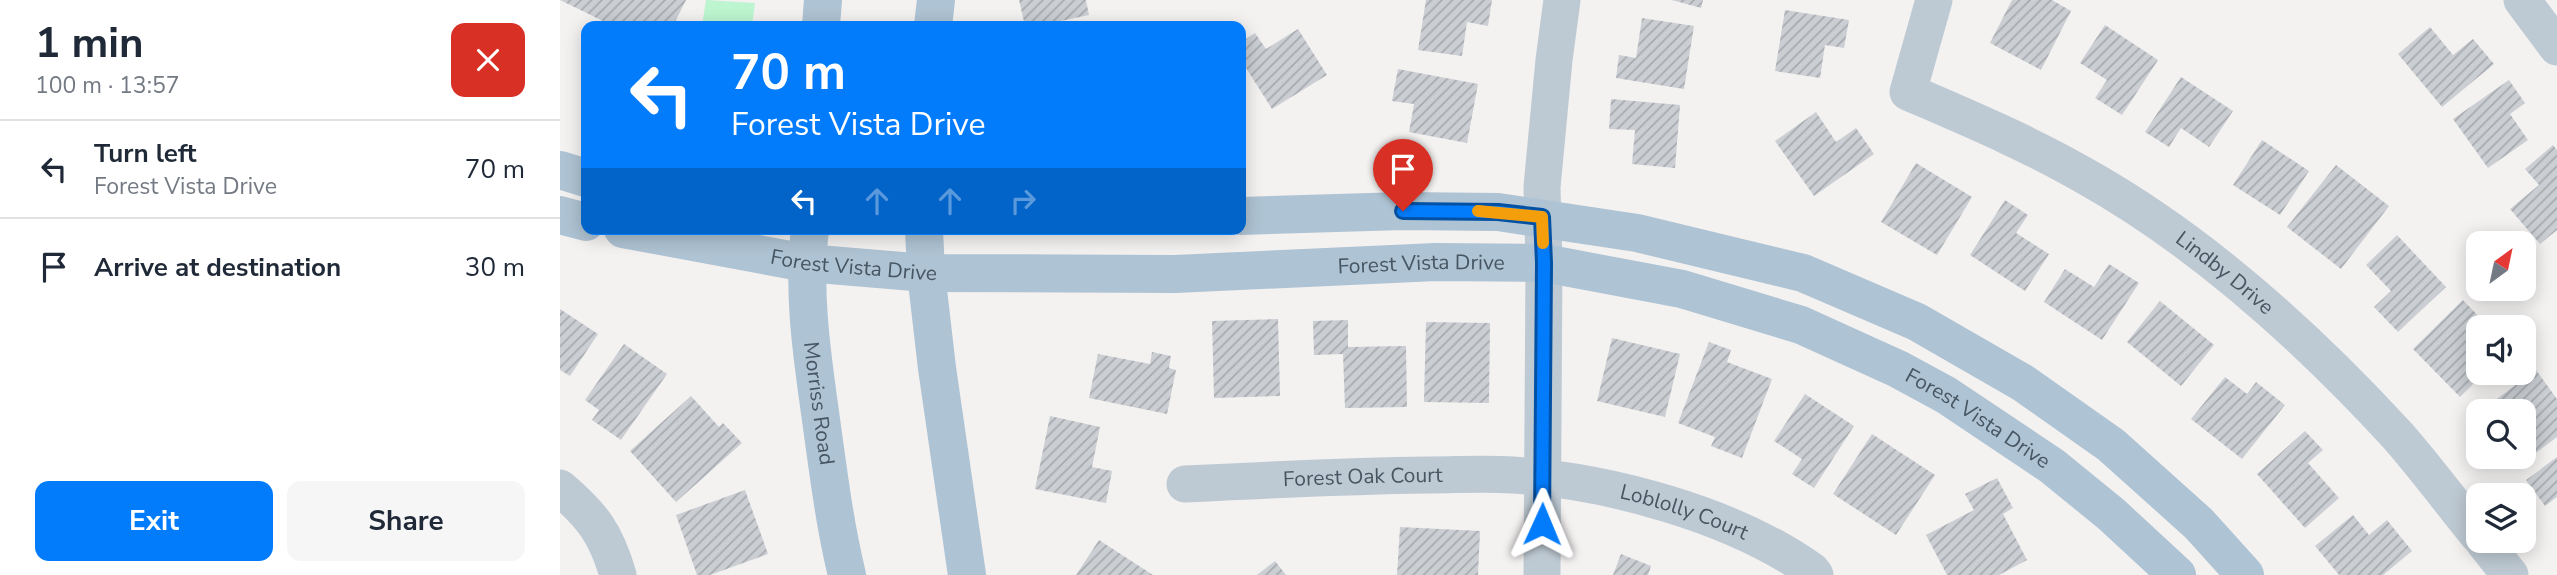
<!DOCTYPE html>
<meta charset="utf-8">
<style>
:root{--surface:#fff;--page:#f6f6f7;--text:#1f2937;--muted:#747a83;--line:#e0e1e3;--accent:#037cfc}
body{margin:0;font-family:"Nunito Sans",sans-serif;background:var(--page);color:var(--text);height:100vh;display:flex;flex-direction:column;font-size:26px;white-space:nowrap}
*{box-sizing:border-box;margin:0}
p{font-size:23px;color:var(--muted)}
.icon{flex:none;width:38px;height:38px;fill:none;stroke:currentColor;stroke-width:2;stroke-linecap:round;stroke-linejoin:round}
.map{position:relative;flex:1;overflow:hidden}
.sheet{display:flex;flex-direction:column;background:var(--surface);width:560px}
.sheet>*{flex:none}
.hud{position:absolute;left:21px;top:21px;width:665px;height:214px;border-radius:14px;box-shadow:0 4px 18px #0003;background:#037cfc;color:#fff;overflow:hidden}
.needle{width:46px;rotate:33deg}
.fabs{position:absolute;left:1906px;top:231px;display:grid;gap:14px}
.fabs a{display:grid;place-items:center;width:70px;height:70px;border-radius:14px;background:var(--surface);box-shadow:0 4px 18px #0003;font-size:35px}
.pin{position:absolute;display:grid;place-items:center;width:60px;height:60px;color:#fff;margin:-72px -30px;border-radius:50% 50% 50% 0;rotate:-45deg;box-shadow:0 0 7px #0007}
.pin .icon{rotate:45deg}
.me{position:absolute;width:77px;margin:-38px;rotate:1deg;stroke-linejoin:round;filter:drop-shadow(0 0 5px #0008)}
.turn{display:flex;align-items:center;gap:24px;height:147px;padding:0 35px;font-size:32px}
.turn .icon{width:91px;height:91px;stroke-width:2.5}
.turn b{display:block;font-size:49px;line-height:60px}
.lanes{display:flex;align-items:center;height:66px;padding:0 35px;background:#0003;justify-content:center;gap:35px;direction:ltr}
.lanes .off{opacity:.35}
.round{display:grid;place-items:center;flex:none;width:74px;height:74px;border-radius:14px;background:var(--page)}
.summary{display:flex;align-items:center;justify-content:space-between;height:119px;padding:0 35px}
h1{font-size:42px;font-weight:700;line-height:52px}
.action{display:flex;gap:14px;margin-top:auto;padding:14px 35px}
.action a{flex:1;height:80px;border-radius:14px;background:var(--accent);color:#fff;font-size:28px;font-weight:700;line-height:80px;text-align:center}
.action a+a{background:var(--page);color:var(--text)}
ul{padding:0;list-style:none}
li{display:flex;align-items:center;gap:21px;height:98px;padding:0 35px;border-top:2px solid var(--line)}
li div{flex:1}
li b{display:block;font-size:26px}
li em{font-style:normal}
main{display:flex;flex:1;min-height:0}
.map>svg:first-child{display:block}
</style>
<main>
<section class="sheet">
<div class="summary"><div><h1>1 min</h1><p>100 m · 13:57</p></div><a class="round" style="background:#d93025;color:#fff"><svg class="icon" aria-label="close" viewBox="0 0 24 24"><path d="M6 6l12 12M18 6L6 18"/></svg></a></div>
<ul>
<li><svg class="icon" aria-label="left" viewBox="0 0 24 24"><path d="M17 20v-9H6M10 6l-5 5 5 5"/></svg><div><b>Turn left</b><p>Forest Vista Drive</p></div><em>70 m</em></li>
<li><svg class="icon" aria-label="arrive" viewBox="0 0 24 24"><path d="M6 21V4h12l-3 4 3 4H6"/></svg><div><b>Arrive at destination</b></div><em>30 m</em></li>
</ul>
<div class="action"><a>Exit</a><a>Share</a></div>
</section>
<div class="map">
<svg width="1997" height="575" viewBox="0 0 1997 575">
<defs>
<pattern id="building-hatch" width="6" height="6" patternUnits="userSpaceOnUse" patternTransform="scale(1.75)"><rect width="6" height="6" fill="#cbcfd4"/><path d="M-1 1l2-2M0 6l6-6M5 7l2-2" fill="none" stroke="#a7abaf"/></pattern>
</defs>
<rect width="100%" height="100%" fill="#f4f1f1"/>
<path fill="#bcf5cf" d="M146,0L195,3L192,26H142Z"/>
<g fill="url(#building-hatch)">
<path d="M0,0H126L113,26H53Z"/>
<path d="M459,0H526L529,15L477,26H465Z"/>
<path d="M866,0H932L928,26L907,22L902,56L858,50Z"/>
<path d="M1112,0H1143L1141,8Z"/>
<path d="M1452,0H1492L1511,11L1481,70L1430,43Z"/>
<path d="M1225,10L1289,20L1284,48L1265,45L1260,78L1215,71Z"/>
<path d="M1082,18L1134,26L1124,89L1056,78L1059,55L1076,58Z"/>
<path d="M1545,25L1598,60L1562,115L1535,98L1547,80L1520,63Z"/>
<path d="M1870,27L1893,55L1913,39L1934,64L1882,107L1838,54Z"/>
<path d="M738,29L767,75L712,109L681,60V42L695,33L706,49Z"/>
<path d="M838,69L918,84L907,143L849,132L854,104L832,101Z"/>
<path d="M1621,77L1673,111L1649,147L1621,128L1609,147L1585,132Z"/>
<path d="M1949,80L1965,103L1950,114L1968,140L1928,168L1893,119Z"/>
<path d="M1051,99L1120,105L1115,168L1072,164L1075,130L1049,129Z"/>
<path d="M1256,112L1276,142L1296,128L1314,154L1254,196L1215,141Z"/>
<path d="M1702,140L1749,171L1720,215L1673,185Z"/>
<path d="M1993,145L1997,150V230L1980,244L1950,209L1979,185L1965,169Z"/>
<path d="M1356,163L1412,197L1377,255L1321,222Z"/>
<path d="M1776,165L1829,206L1781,269L1727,227Z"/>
<path d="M1445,200L1468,215L1456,233L1489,254L1465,291L1410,255Z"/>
<path d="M1837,235L1886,287L1838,332L1814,307L1831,291L1806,265Z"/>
<path d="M1549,264L1579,283L1542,340L1484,302L1505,269L1534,287Z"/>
<path d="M1903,300L1929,327H1918V373H1924L1900,397L1853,349Z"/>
<path d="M1600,301L1654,345L1621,386L1567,342Z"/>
<path d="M0,309L38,334L10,376L0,370Z"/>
<path d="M718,319L720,396L654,398L652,321Z"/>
<path d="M788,320V347L846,346L847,407L785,408L783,354L754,355L753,321Z"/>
<path d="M866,322L930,323L929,403L864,402Z"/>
<path d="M1052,338L1120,354L1105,417L1037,401Z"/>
<path d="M1149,342L1171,350L1167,362L1212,379L1182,458L1151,446L1155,437L1118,423Z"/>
<path d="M64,344L107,374L61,440L32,420L39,410L25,400Z"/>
<path d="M592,352L611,356L609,368L616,370L607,414L529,398L538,354L590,364Z"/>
<path d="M1976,370L1997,399V437L1956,468L1948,457H1964V411H1941L1934,401Z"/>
<path d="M1665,377L1687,394L1696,382L1725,405L1682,459L1631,419Z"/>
<path d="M1245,394L1294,426L1254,488L1232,474L1242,459L1214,441Z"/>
<path d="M131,396L159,427L163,423L182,443L116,502L70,451Z"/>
<path d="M490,416L540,427L532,467L552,471L546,503L475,489Z"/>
<path d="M1745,431L1763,450L1748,463L1779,498L1745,528L1697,474Z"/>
<path d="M1312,434L1375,475L1336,535L1273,494Z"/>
<path d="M1997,457V497L1985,506L1966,480Z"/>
<path d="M1437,478L1453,508L1443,514L1467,560L1439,575H1387L1366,535L1414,510L1405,494Z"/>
<path d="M185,490L208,554L150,575H137L116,515Z"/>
<path d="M1793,515L1809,535L1827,520L1852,551L1823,575H1779L1755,546Z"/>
<path d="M840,527L920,531L918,575H837Z"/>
<path d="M539,540L593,575H516Z"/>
<path d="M1061,554L1091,566L1088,575H1053Z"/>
<path d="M715,561L726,575H697Z"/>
</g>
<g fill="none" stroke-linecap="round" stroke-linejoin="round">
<g stroke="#becad3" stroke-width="37">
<path id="s1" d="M1374,0L1348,92C1408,118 1468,143 1525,176C1643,242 1747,337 1838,436C1866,468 1891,502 1918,535"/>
<path d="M1962,0L1997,47"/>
<path id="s2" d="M625,484C706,480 787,476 868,475C896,475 925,473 953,475C1049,481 1174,515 1252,571L1255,575"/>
<path d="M0,488C33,516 46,534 58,575"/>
<path d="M1923,541L1950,575"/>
<path d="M982,575L984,263L982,187L994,60L1002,0"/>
</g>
<g stroke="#aec3d3" stroke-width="38">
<path d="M261,26L263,0"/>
<path d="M373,26L376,0"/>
<path d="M0,170L26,178"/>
<path d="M0,215L26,222"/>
<path d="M681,216L843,211L938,212L1077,233L1243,273L1357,322L1463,383L1551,445L1639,524L1685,575"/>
<path id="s3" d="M63,229L246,263L366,273L615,274L876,262L984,263L1122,289L1241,325L1338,369L1386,395L1492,466L1551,514L1617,575"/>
<path id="s4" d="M250,229C242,296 253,361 262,427C269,477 275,526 287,575"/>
<path d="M364,229L366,273L377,368L407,575"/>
</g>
</g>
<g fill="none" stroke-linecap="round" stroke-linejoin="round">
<defs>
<path id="route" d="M843,211L938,212L982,217L984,263L982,524"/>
</defs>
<use href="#route" stroke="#0251a4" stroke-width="18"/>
<use href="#route" stroke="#037cfc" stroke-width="12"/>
<path stroke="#f59e0b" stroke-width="12" d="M918,211L982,217L983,243"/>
</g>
<g text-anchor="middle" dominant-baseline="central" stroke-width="6" stroke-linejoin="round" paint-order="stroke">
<g font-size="21" fill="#475662" stroke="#fff">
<text stroke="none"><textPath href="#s3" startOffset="234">Forest Vista Drive</textPath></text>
<text stroke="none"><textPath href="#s3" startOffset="802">Forest Vista Drive</textPath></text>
<text stroke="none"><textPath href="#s1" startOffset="462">Lindby Drive</textPath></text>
<text stroke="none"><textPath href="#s4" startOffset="175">Morriss Road</textPath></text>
<text stroke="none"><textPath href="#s3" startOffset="1390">Forest Vista Drive</textPath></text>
<text stroke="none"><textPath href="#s2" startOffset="178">Forest Oak Court</textPath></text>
<text stroke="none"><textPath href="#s2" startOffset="504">Loblolly Court</textPath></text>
</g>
</g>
</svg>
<div class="fabs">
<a><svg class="needle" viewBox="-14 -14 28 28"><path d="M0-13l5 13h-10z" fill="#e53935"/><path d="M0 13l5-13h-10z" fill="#747a83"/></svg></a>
<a><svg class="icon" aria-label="sound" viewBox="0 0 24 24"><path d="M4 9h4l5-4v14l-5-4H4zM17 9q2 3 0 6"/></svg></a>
<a><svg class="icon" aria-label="search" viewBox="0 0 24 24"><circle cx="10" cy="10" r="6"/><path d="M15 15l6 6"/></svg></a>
<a><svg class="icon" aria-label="layers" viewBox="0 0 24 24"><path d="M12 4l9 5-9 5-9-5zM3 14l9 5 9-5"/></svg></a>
</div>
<div class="pin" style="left:843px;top:211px;background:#d93025"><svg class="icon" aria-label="arrive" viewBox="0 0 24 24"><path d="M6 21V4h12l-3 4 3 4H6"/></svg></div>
<svg class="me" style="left:982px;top:524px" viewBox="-20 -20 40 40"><path d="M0-17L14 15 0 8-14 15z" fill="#037cfc" stroke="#fff" stroke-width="4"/></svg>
<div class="hud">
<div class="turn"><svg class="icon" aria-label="left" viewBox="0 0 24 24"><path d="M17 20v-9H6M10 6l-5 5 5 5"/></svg><div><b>70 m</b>Forest Vista Drive</div></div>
<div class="lanes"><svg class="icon" aria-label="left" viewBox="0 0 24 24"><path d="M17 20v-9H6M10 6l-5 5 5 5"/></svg><svg class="icon off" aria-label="ahead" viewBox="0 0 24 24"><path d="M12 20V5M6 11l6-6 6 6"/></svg><svg class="icon off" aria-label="ahead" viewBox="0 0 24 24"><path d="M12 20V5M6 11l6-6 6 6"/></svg><svg class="icon off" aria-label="right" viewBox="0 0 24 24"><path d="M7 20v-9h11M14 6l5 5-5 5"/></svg></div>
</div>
</div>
</main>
